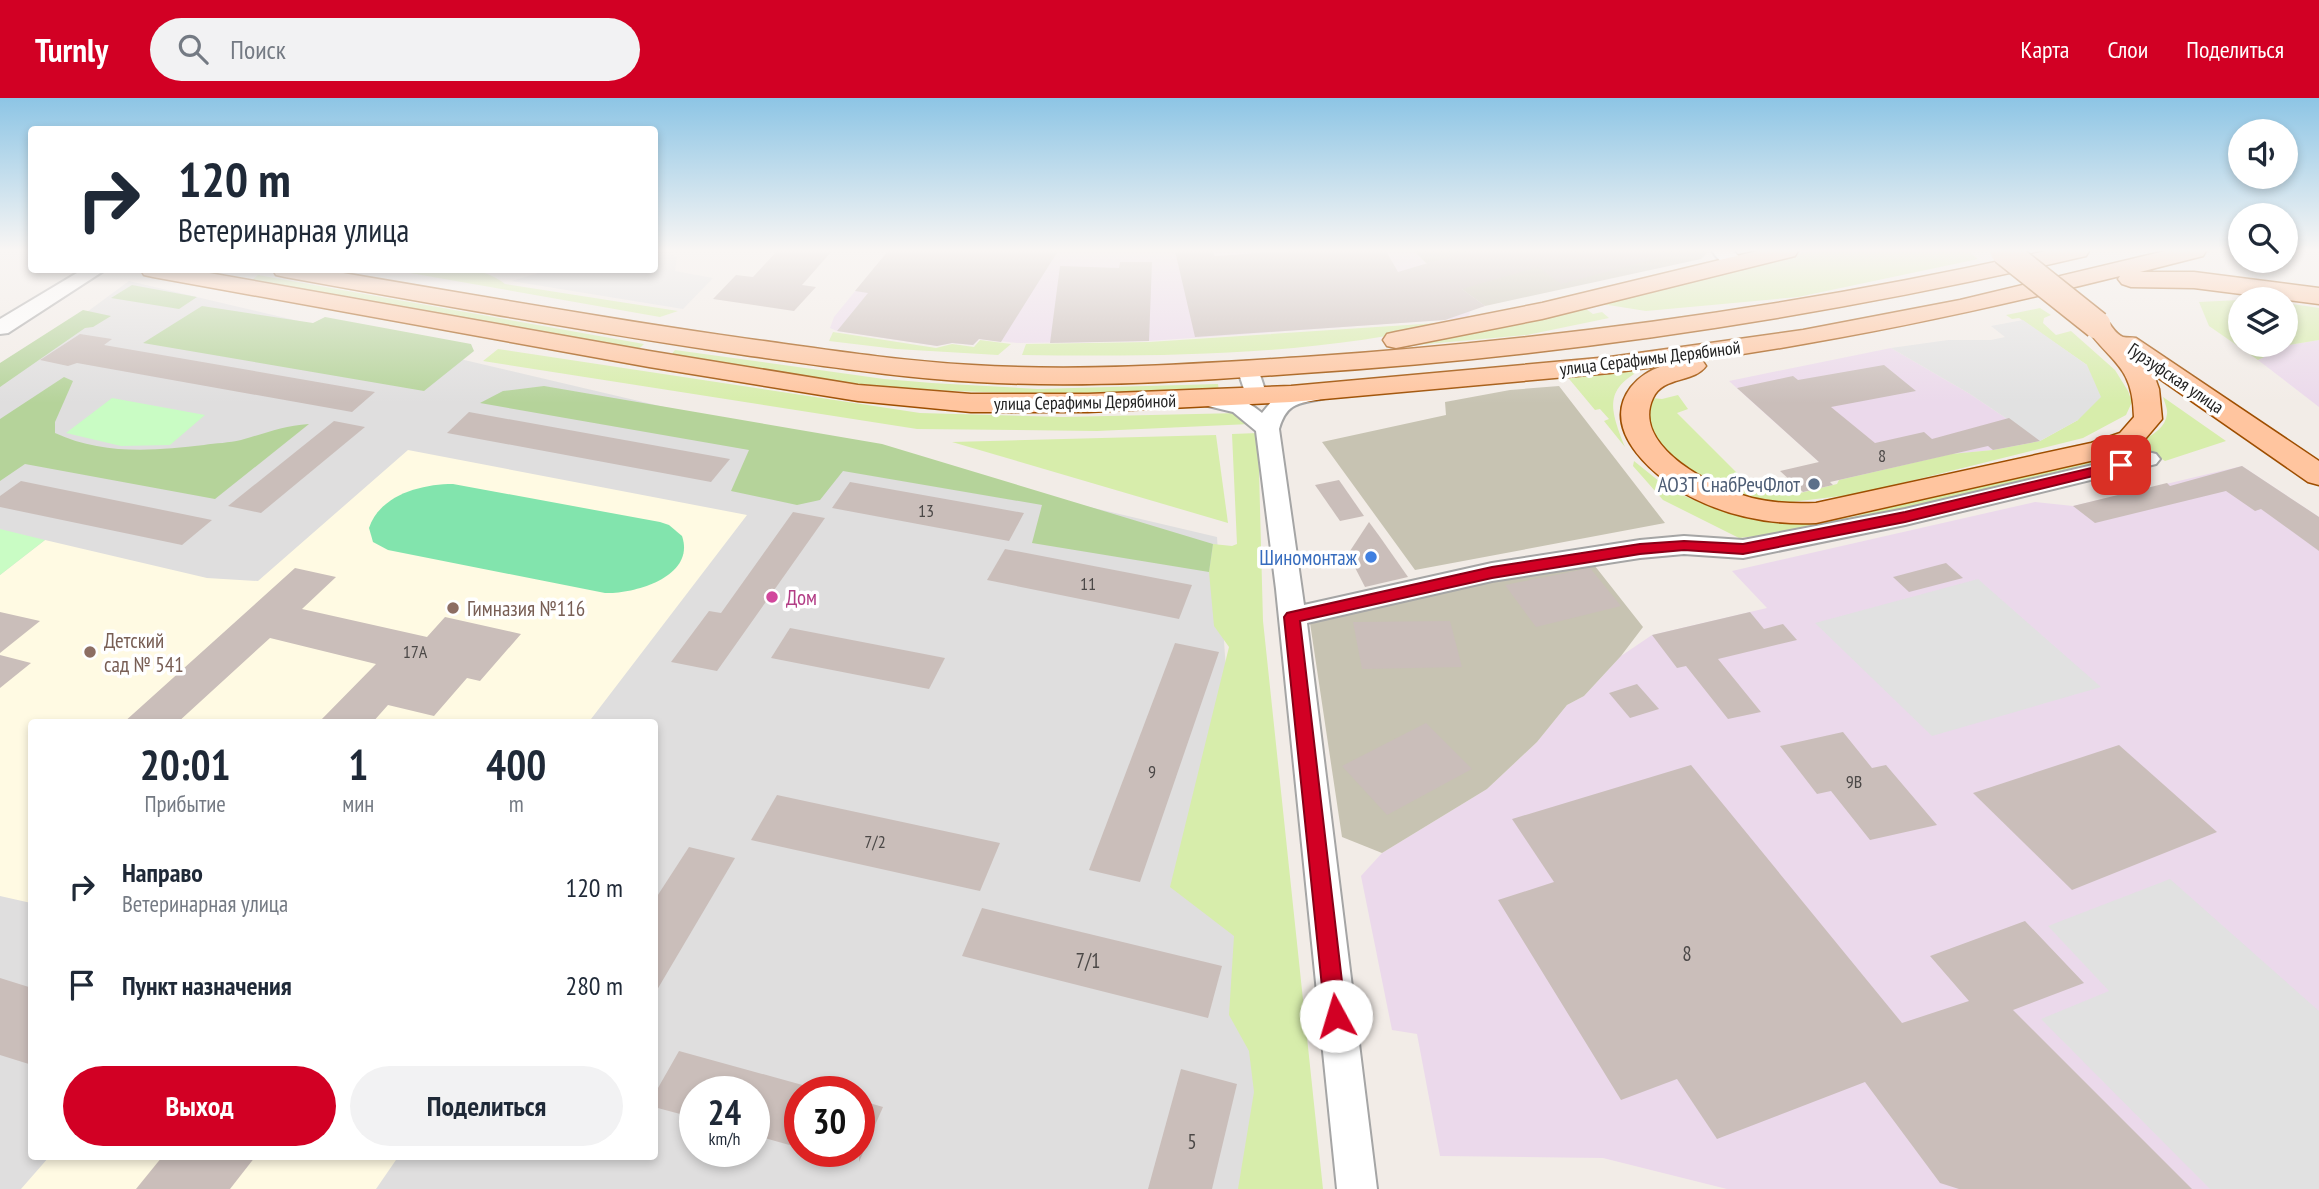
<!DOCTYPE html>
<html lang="ru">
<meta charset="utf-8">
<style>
:root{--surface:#fff;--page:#f2f2f3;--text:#1f2937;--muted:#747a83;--accent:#d20024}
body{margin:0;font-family:"PT Sans Narrow",sans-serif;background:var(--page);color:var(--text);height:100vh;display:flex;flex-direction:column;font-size:26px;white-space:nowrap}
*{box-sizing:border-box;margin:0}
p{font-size:23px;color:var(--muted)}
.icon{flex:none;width:38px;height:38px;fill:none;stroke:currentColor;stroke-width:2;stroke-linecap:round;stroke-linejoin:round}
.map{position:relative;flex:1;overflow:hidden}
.panel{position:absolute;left:28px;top:621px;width:630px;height:441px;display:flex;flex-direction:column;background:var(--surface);border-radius:7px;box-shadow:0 4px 10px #0003}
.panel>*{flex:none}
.top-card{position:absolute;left:28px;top:28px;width:630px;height:147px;border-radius:7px;box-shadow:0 4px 10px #0003;background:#fff;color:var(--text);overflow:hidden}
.tools{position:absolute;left:2228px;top:21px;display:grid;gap:14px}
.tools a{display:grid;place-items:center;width:70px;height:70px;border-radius:50%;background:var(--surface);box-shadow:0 4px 10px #0003;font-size:35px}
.speed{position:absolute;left:679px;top:978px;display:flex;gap:14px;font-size:35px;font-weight:700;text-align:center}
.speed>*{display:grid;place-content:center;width:91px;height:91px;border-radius:50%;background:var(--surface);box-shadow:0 4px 10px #0003;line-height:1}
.speed small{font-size:18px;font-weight:400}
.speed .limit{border:10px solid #d22;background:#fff;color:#111}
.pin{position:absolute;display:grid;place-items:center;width:60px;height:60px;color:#fff;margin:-30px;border-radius:14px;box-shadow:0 4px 10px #0006}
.me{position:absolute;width:77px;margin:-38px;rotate:354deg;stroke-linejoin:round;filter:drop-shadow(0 0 5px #0008)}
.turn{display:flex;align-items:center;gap:24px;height:147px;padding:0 35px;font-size:32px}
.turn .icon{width:91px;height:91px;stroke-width:2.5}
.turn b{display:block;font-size:49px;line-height:60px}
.eta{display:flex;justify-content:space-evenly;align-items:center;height:119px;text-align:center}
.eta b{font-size:42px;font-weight:700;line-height:49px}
.primary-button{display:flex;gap:14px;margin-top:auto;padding:14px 35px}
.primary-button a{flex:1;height:80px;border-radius:42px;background:var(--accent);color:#fff;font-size:28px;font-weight:700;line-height:80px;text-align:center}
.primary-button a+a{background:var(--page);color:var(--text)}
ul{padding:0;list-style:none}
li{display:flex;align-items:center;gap:21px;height:98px;padding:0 35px}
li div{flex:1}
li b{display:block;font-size:26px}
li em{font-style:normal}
header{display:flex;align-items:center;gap:42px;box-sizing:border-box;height:98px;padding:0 35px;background:var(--accent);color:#fff}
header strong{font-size:33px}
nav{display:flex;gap:38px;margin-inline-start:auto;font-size:24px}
.search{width:490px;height:63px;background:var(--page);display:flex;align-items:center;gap:18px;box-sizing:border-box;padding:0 24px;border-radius:38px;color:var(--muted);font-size:26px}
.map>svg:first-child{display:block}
</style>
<header>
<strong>Turnly</strong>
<div class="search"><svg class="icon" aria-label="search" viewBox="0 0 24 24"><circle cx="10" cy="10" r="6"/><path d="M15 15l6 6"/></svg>Поиск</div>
<nav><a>Карта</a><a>Слои</a><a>Поделиться</a></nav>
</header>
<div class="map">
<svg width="2319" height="1091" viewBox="0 0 2319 1091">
<rect width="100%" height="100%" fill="#f2ece7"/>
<path fill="#dfdede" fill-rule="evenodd" d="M129,183L1217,439L1261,1091H0V278ZM32,625H654V1059H32ZM695,994H754V1054H695ZM800,994H859V1054H800Z"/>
<g fill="#ebd9eb">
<path d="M888,153H1414L1426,165L1485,208L1470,212L1469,220L1149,243L1019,245L979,241L973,247L952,245L937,248L837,233L830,230L834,219Z"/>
<path d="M2319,242V309L2258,262L2289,247Z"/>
<path d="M1891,250L1970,296L2040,343L1993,352L1951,356L1839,382L1729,283Z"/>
<path d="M2242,368L2319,419V1091H1727L1603,1060L1440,1058L1417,936L1392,932L1361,778L1382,755L1487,691L1537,644L1567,607L1584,598L1621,558L1652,537L1767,510L1732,473L2035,404L2073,408Z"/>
</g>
<g fill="#fffae3">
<path d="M408,352L747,417L588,625H32L31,805L0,798V477L45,442L207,480L258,483Z"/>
<path d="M49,1059H398L376,1091H21Z"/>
</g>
<g fill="#c7c3b2">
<path d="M1414,153H1707L1708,154L1701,161L1485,208L1426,165Z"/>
<path d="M1559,288L1665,425L1415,472L1322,344L1446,317L1445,304L1510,292Z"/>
<path d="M1591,463L1643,529L1621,558L1584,598L1567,607L1537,644L1487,691L1382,755L1342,739L1310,525L1498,478Z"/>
</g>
<g fill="#d7edab">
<path d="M1810,153H1968L1978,161L1798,199L1646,213L1602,206Z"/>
<path d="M393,172C428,171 476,163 505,186L678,213L660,219Z"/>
<path d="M258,177L644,246L639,251L251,183Z"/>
<path d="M2240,202V247H2286V205L2319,210V242L2289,247L2258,262L2209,228L2199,204Z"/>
<path d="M2040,210L2051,217L2044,220L2043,225L2056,237L2071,233L2115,272L2128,293L2132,304L2126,317L2083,340L1858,396L1791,404L1761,402L1724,391L1683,371L1647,331L1652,300L1662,301L1678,297L1688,311L1677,315L1749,387L1788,398L1837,386L1839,382L1951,356L1993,352L2040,343L2078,322L2087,267L2019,220L2012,221L2006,217Z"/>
<path d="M1586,211L1593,216L1602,214L1609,220L1527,237L1417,247Z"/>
<path d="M1453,224C1318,258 1161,259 1022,257L1026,246L1149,244Z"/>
<path d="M833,234L936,250L952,246L974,249L980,242L1011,246L998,257L896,251L829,243Z"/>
<path d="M498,251L920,315L1063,319L1240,315L1250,326L1097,333L917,331L483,263Z"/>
<path d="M675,252L884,281L932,285L1038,291L1218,286L1219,293C1106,296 994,298 880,288C810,282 740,268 671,257Z"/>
<path d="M1651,267C1604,289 1608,306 1625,349L1604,323L1609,321L1600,311L1595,312L1565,276Z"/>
<path d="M2163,299L2226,343L2165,363L2147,352L1857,422L1792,434L1739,440L1663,402L1633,368L1634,363L1670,392L1718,412L1775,425L1818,424L1851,419L2101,357C2120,351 2165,340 2167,316C2168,311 2164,303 2163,299Z"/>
<path d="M1258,335L1263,523L1323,1091H1238L1254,994L1249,953L1229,917L1234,838L1170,789L1229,549L1214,528L1209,474L1213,446L1232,448L1237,446L1232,336Z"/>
<path d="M1216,337L1228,425L952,344Z"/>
</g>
<g fill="#b5d39a">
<path d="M132,187L197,199L179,211L111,200Z"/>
<path d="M202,208L313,225L325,219L471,246L474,253L424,293L143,245Z"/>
<path d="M83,212L111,218L93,229L85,230L0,289V265Z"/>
<path d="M64,279L73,283L55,324V335C102,357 154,353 204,347C216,345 229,345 241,342C266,335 283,328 309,326L215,401L25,366L0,383V321Z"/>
<path d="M544,288L882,346L1213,446L1209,474L1032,445L1042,407L843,373L820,402L797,407L731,393L749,352L480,305L503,293Z"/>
</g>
<g fill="#c9fcc4">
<path d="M112,300L205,317L170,347L121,348L66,335Z"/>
<path d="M0,431L45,442L0,477Z"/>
</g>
<path fill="#82e4ad" d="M453,386L660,424L669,427L682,438C696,479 634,496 605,495L388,452L373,444L369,430C380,397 421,386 453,386Z"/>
<g fill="#e1e1e1">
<path d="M655,153H669L677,159L675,173L713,180L683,211L511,183L549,172H654Z"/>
<path d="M2023,222L2087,267L2101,299L2078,322L2040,343L1970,296L1891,250L1948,242H1991L2005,239L1991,228Z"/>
<path d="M1978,481L2101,589L1932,638L1815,525Z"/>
<path d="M2170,781L2319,913V1091H2210L2041,921L2109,893L2048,828Z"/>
</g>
<g fill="#cabeba">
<path d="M777,153H832L802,187L816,189L794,213L713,201L736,177L753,179Z"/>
<path d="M888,153H1058L1001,244L979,241L973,247L952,245L937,248L837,233L868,195L855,193Z"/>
<path d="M1175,153H1213L1215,158L1287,153H1386L1398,174L1468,153H1575V156L1586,153H1661L1662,159L1561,186L1538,169L1462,191L1485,208L1445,222L1195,239Z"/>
<path d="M1120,164H1152L1149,243L1050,245L1060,168L1119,170Z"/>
<path d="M80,236L112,241L104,247L375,294L352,314L77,265L68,268L40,262Z"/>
<path d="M1884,267L1916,293L1831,309L1875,345L1924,334L1932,341L2009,320L2040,343L1993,352L1988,348L1830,384L1833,387L1803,394L1780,373L1819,364L1737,290L1793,278L1798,282Z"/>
<path d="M469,314L730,361L711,384L447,335Z"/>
<path d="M334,323L365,329L261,415L228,408Z"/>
<path d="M2242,368L2319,419V453L2261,411L2255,413L2226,393L2095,425L2073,408L2167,385L2170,388Z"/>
<path d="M1339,382L1364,418L1340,423L1315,387Z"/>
<path d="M21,383L212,422L182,447L0,409V398Z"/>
<path d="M850,384L1024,415L1009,443L832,410Z"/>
<path d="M793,414L825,420L717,573L671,564L709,513L721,515Z"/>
<path d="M1369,424L1380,439L1408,479L1365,489L1348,456Z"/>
<path d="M1005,451L1192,487L1179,521L987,482Z"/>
<path d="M1946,465L1963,480L1909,494L1893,479Z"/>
<path d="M295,470L336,479L302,511L427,539L445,519L521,536L480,583L467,580L434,618L388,607L372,625H318L376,566L270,540L177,625H123Z"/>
<path d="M1590,470L1621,508L1536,529L1505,487Z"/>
<path d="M0,514L40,523L0,555Z"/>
<path d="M1750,514L1764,531L1783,526L1797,542L1718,561L1761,614L1728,621L1686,568L1677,570L1652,537Z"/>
<path d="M1450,523L1462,569L1362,571L1353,524Z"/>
<path d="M790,530L945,560L929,591L771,560Z"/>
<path d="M1175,545L1219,554L1140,784L1089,772Z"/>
<path d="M0,557L31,565L0,590Z"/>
<path d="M1637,586L1659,611L1630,620L1609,595Z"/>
<path d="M1426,625L1472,671L1387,717L1342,668Z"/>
<path d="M1843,634L1872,670L1886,667L1937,727L1870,742L1831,693L1817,696L1780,648Z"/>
<path d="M2119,647L2217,734L2072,792L1973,695Z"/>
<path d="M1691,667L1902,925L1969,903L1930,858L2025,823L2084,885L2013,912L2192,1091H1959L1940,1085L1865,984L1717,1041L1677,981L1621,1002L1498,802L1554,784L1512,721Z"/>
<path d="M777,697L1000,745L980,793L751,742Z"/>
<path d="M689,749L735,760L654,897V803Z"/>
<path d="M982,810L1222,868L1208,920L962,858Z"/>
<path d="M0,880L32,890V967L0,957Z"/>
<path d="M679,953L806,988L805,994H800V1050L754,1037V994H695V1020L654,1009V997Z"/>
<path d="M1181,971L1237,986L1212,1091H1148Z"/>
<path d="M859,1002L883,1009L859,1064Z"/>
<path d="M162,1059H255L230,1091H136Z"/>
</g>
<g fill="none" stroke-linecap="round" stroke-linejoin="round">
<defs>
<g id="minor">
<path d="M1712,153H1733L1747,166L1744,170C1730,174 1720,164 1712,153Z"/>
<path d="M82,172H105L8,235L0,236V221Z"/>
<path d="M1248,263L1256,265L1267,298L1264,303H1248L1237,270L1240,265Z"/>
<path d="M1317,288L1325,290L1328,295L1325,300C1300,306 1287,303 1279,331L1304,507L1492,465L1640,442L1684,438L1743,442L1905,411L2148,354L2156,356L2160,361L2156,366L1905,427L1743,460L1684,456L1640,460L1492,483L1307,525L1377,1091H1337L1276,491L1256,333L1233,314L1200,306L1197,301L1200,296C1220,291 1247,302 1262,315L1276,298Z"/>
</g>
<g id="major">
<path d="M1757,153H1798L1795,158L1542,221L1396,250L1387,248L1383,242L1387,236L1396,234L1542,205Z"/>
<path d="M2046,153H2089L2086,158L2077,160C1822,219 1565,258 1304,275C1196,283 1086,290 977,284C901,280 826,268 751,258C595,235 440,207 285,179L276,177L273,172H325C469,196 612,222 756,242C828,252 900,263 972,267C1083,274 1194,266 1304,259C1554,242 1801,208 2046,153Z"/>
<path d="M2165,153H2206L2203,158L2140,174H2194L2319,190V206L2194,190L2131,189L2122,186L2118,181L2120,178C1980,213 1845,242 1702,262L1706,268C1694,285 1663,278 1653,300C1630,349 1716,391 1752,400C1773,405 1794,406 1816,405L2091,345L2120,335L2134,319C2133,266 2110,265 2084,227L2088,221C2113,215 2107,231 2123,239C2127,240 2132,239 2136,240L2319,363V387L2308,384L2154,277L2159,291L2162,321L2140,347L2099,361L1816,425C1774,427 1732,419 1695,401C1659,383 1597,334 1631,289C1640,278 1649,273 1662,268L1610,275L1291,304L1088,314H971L858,303L649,269L153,179L144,177L141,172H192L649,253L858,287L971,296H1088L1291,288L1610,259L1803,232L1960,202Z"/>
</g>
</defs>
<use href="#minor" stroke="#a5a5a5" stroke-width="4"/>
<use href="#major" stroke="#9e4e00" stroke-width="3"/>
<use href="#minor" fill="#fff" fill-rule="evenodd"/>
<use href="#major" fill="#ffc59f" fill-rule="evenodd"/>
<defs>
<path id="major-bridge" d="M2004,153L2097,227"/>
</defs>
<use href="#major-bridge" stroke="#9e4e00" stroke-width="30" stroke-linecap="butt"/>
<use href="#major-bridge" stroke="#ffc59f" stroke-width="27"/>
</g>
<linearGradient id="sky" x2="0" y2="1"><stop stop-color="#8dc5e5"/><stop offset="0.5" stop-color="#f9f6f4"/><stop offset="1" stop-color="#f9f6f4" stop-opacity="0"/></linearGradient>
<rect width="2319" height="305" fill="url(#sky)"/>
<path fill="#d20024" stroke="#880017" stroke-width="2" d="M2121,363L2126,364V370L1905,424L1743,456L1684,452L1640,456L1492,480L1300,523L1346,918L1343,925L1336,928L1328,925L1325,918L1284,519L1287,515L1492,469L1640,446L1684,443L1743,446L1905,414Z"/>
<circle fill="#5c6f8a" stroke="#fff" stroke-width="2.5" cx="1814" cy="386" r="7"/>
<circle fill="#3f7fe0" stroke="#fff" stroke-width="2.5" cx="1371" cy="459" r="7"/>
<circle fill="#d1479c" stroke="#fff" stroke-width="2.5" cx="772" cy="499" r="7"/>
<g fill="#8d6e63" stroke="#fff" stroke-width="2.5">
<circle cx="453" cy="510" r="7"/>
<circle cx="90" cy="554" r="7"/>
</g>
<g text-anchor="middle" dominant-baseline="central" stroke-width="7" stroke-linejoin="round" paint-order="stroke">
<g font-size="18" fill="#212121" stroke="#fff">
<text transform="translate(1650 260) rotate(-7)">улица Серафимы Дерябиной</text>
<text transform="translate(2176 280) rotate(34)">Гурзуфская улица</text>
<text transform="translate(1085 304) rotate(-1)">улица Серафимы Дерябиной</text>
</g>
<g font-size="18" fill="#4b4847">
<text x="1882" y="357">8</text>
<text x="926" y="412">13</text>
<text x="1088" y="485">11</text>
<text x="415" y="553">17А</text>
<text x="1152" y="673">9</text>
<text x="1854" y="683">9В</text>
<text x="875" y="743">7/2</text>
</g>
<g font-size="21" fill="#4e5e75" stroke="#fff" text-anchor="end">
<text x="1800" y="386">АОЗТ СнабРечФлот</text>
</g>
<g font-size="21" fill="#366cbe" stroke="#fff" text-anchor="end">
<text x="1357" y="459">Шиномонтаж</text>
</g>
<g font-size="21" fill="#b23c85" stroke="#fff" text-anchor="start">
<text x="786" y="499">Дом</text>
</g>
<g font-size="21" fill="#785e54" stroke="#fff" text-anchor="start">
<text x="467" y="510">Гимназия №116</text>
<text x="104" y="542">Детский<tspan x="104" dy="24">сад № 541</tspan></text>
</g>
<g font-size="21" fill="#4b4847">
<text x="1687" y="855">8</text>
<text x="1088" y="862">7/1</text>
<text x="1192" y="1043">5</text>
</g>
</g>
</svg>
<div class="tools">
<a><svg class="icon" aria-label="sound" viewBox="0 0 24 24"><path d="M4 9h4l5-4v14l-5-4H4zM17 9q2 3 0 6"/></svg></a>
<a><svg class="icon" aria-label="search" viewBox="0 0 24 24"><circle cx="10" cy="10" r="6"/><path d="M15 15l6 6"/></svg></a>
<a><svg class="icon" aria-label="layers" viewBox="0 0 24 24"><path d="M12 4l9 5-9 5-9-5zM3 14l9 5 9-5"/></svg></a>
</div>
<div class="speed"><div>24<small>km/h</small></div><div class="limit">30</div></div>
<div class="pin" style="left:2121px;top:367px;background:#d93025"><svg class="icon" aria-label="arrive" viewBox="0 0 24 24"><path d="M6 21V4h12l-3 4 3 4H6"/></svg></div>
<svg class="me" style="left:1336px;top:918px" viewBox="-20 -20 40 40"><circle r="19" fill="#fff"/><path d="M0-13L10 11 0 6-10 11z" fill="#d20024"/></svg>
<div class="top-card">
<div class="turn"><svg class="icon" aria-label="right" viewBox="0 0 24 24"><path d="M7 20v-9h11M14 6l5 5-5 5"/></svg><div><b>120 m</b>Ветеринарная улица</div></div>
</div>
<section class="panel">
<div class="eta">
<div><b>20:01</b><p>Прибытие</p></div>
<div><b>1</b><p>мин</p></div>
<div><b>400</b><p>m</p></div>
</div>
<ul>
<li><svg class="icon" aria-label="right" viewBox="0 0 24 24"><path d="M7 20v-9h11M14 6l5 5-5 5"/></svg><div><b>Направо</b><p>Ветеринарная улица</p></div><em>120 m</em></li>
<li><svg class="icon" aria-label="arrive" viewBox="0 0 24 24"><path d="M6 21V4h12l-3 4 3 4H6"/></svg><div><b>Пункт назначения</b></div><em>280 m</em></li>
</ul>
<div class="primary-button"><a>Выход</a><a>Поделиться</a></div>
</section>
</div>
